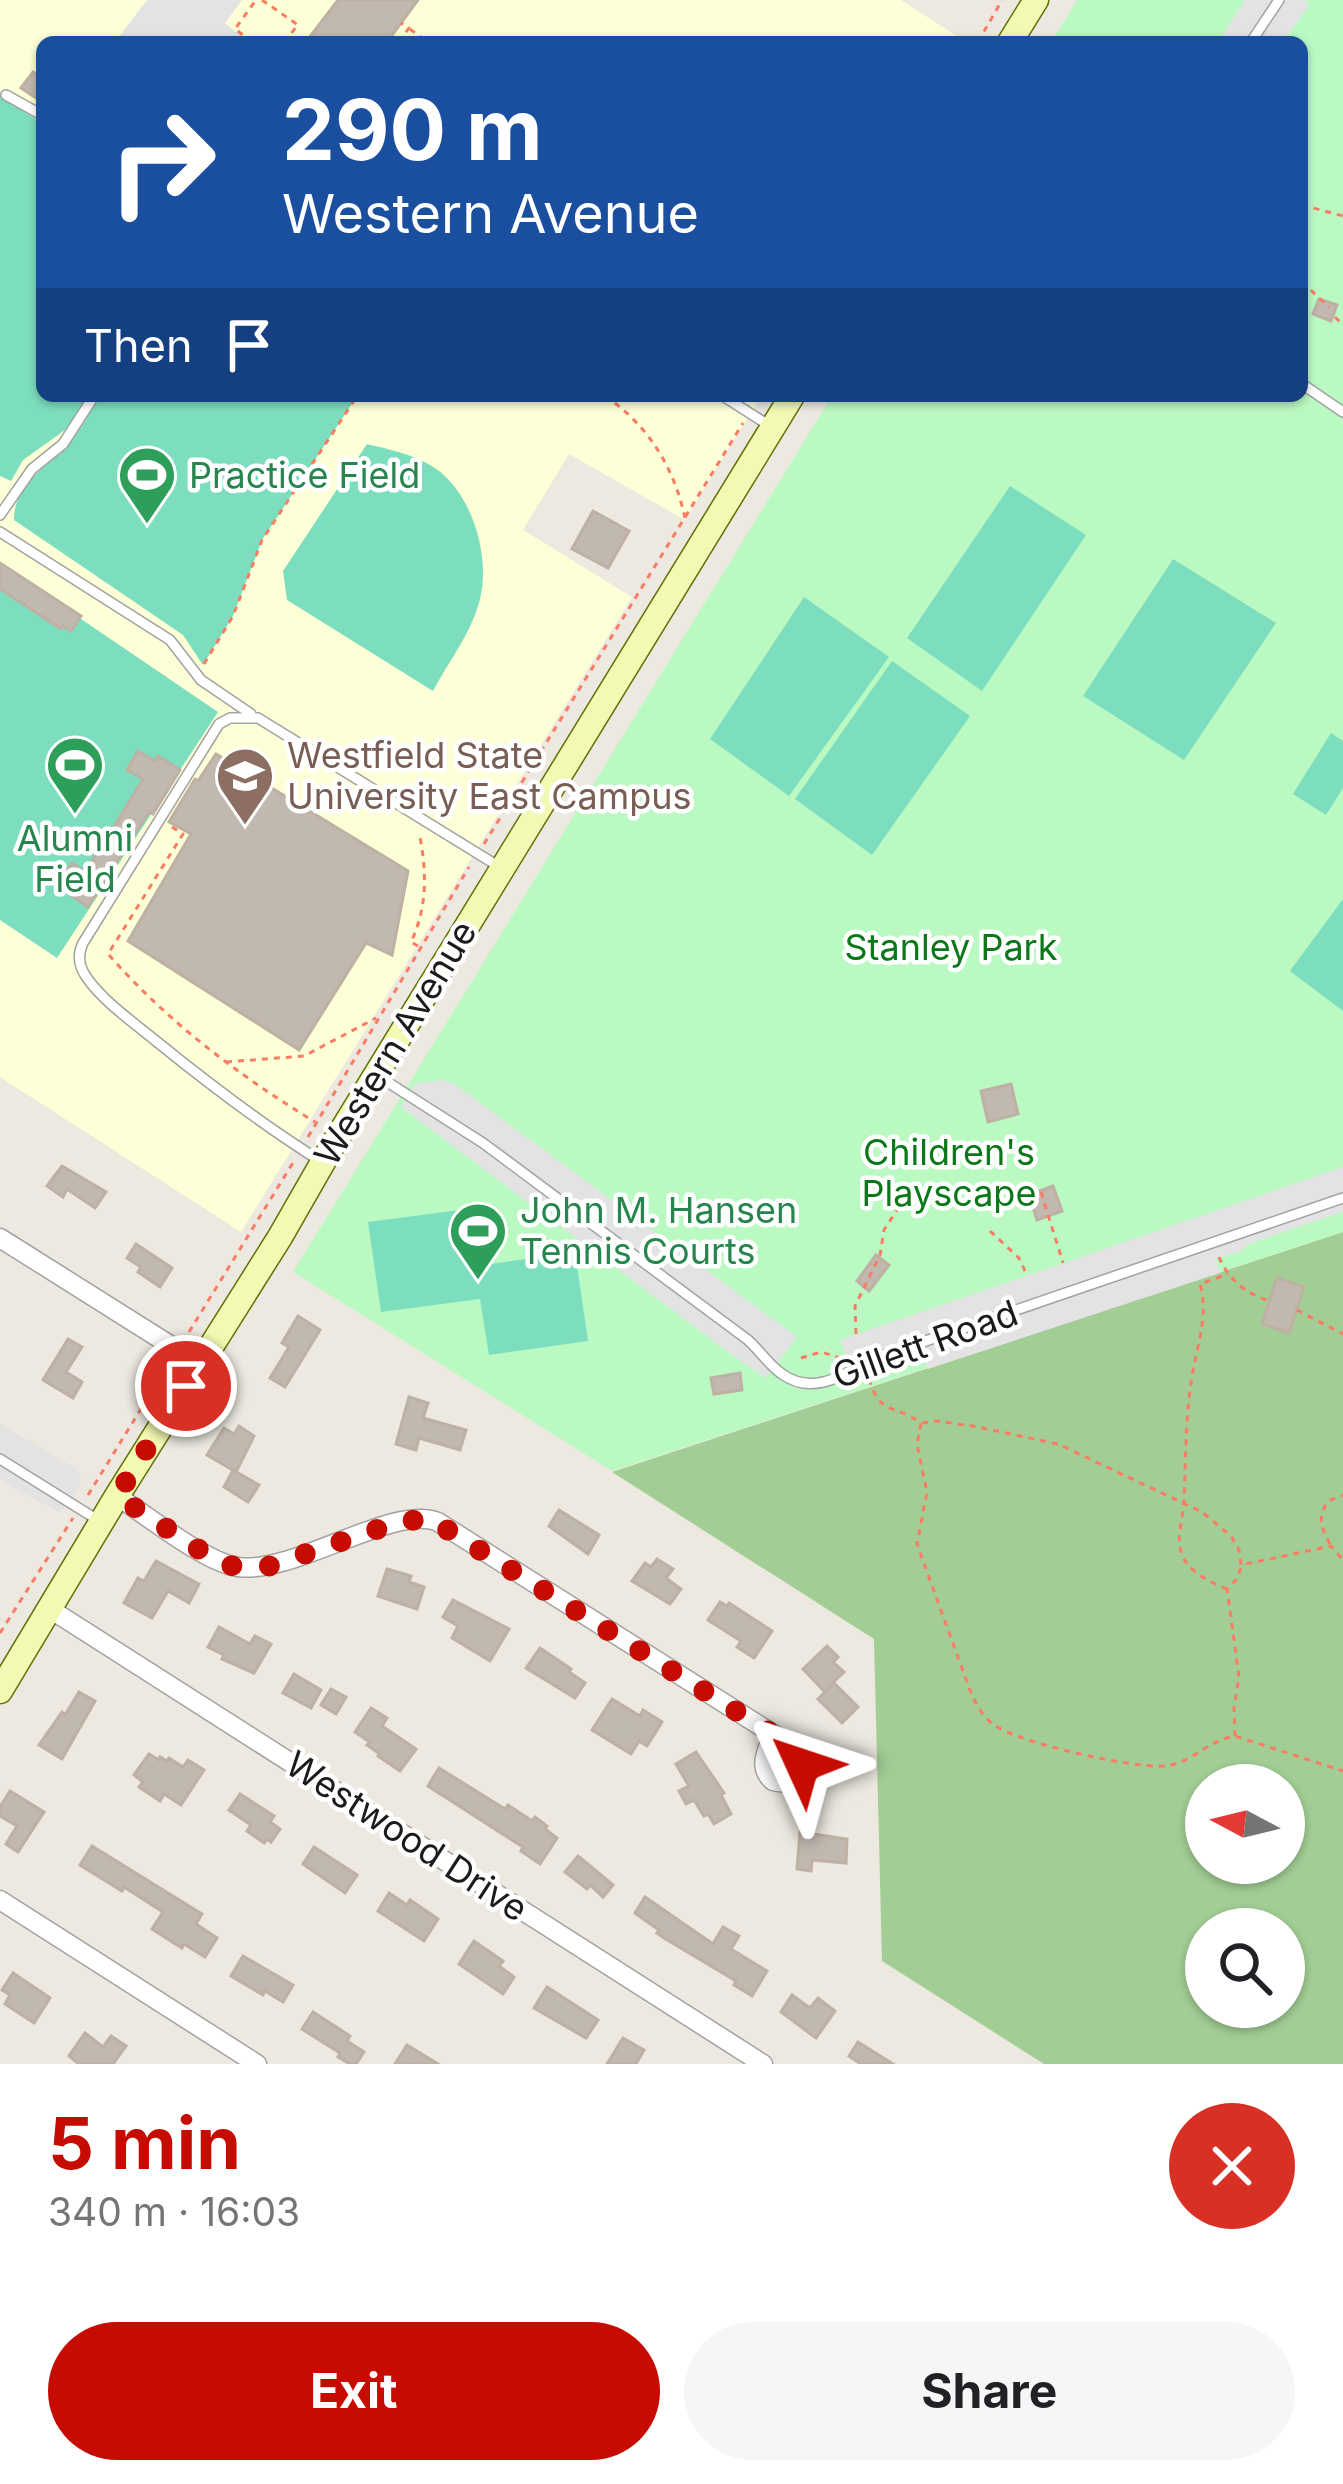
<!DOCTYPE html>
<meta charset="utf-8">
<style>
:root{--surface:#fff;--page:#f6f6f6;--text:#202124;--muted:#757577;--accent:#c60b00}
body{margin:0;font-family:Inter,sans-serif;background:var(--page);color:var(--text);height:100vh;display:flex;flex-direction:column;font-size:45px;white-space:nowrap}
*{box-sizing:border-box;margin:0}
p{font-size:39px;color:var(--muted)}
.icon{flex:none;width:66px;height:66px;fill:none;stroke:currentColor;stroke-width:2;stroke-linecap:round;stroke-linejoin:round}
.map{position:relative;height:2064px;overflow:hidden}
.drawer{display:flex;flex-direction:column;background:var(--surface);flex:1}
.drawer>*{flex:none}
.guide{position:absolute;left:36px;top:36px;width:1272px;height:366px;border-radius:18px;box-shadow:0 3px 9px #0004;background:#1a4fa0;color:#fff;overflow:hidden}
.needle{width:78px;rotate:277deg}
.tools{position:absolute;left:1185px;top:1764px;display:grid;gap:24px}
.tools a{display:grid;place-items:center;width:120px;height:120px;border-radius:50%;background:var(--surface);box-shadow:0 3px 9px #0004;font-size:60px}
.pin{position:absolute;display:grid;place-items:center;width:102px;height:102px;color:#fff;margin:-51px;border:6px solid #fff;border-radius:50%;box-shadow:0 3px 12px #0007}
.me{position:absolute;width:132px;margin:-66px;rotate:312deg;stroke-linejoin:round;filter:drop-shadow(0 0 9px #0008)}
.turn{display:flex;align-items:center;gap:42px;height:252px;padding:0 48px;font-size:54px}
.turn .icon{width:156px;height:156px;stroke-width:2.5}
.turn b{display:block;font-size:84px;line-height:102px}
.then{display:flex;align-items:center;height:114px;padding:0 48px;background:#0003;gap:24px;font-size:45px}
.round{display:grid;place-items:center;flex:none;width:126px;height:126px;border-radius:63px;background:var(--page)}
.overview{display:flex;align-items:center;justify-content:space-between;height:204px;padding:0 48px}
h1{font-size:72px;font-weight:700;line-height:90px;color:var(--accent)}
.action{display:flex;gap:24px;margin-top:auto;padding:24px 48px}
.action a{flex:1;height:138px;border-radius:72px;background:var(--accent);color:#fff;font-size:48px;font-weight:700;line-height:138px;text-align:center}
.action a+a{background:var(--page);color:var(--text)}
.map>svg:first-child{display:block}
</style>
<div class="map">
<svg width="1343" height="2064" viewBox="0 0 1343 2064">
<rect width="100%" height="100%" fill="#ede9e0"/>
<path fill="#fdffd7" d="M0,0H901L966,42H42V396H761L685,520L569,454L523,530L632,597L241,1232L0,1077Z"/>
<path fill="#a2cd94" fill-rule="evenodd" d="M1343,1232V2064H1044L882,1961L874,1639L612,1472ZM1206,1785H1284V1863H1206ZM1206,1929H1284V2007H1206Z"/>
<path fill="#bbf9c3" d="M1077,0H1343V1232L612,1471L293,1272L832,396H1302V42H1051Z"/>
<g fill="#7cdebe">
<path d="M0,96L42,123V396H87L72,425L23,460L11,481L0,476Z"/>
<path d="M100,396H357L262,540L233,616L203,665L183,635L14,520C14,484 46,468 68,444C81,430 90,412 100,396Z"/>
<path d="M367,444C388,449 411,454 430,465C471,488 491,555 480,599C472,632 449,661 433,691L287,600L283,571Z"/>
<path d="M1010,486L1086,535L982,691L907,638Z"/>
<path d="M1173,559L1276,623L1184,760L1083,696Z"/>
<path d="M0,564L218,712L57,958L0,920Z"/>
<path d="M804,597L889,657L789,796L710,739Z"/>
<path d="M892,661L970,716L872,855L795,799Z"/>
<path d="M1331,733L1343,741V788L1326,815L1293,794Z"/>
<path d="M1343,899V1011L1290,971Z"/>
<path d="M468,1209L477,1266L575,1252L588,1341L489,1355L480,1299L381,1312L368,1222Z"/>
</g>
<g fill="#e3e3e3">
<path d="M147,0H242L225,23L249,42H115Z"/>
<path d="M1245,0H1304L1310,4L1283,42H1218Z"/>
<path d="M442,1080L453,1083L797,1337L766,1378L736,1358L401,1107L415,1084Z"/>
<path d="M1343,1167V1212L1248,1244L1242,1251L1216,1259L1220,1273L928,1369L921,1358L855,1383L840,1340Z"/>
<path d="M0,1424L77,1469L82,1480L70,1506L58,1512L0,1480Z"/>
</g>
<g fill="#c1b8b0" stroke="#beb0a3" stroke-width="3">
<path d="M338,0H418L387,42H306Z"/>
<path d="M33,72L42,79V102L21,88Z"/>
<path d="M1319,299L1337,305L1331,321L1313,314Z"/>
<path d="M593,511L629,531L608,568L572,549Z"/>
<path d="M0,563L81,616L71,631L63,626L61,629L0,589Z"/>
<path d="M138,751L155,761L158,756L180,770L153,814L149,812L88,907L72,896L74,892L59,882L72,863L85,872L120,817L143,779L127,770Z"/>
<path d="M216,754L408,871L392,955L366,943L299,1050L128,941L191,834L169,822L195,779L198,781Z"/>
<path d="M1011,1084L1018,1114L988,1122L981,1091Z"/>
<path d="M62,1166L106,1192L95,1208L67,1189L63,1197L47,1186Z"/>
<path d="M1053,1186L1062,1211L1037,1220L1029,1195Z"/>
<path d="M136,1244L172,1268L160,1287L138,1272L141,1267L127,1258Z"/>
<path d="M876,1255L889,1265L869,1291L857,1281Z"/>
<path d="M1277,1278L1304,1287L1289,1333L1262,1324Z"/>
<path d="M298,1316L320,1330L285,1387L270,1378L289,1347L282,1343Z"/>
<path d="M68,1339L82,1347L66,1372L82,1382L73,1398L43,1380Z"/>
<path d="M740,1373L742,1390L714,1394L711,1378Z"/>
<path d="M409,1397L428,1403L423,1418L466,1430L460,1450L419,1438L416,1450L396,1444Z"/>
<path d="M239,1426L254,1436L236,1472L207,1455L224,1428L234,1434Z"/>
<path d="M233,1470L259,1485L248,1502L224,1487Z"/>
<path d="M559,1510L599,1535L588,1554L549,1526Z"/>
<path d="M657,1559L673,1569L666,1578L681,1589L670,1604L632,1581L645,1563L651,1567Z"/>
<path d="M156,1561L199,1584L189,1603L168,1591L152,1618L124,1603L138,1578L144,1581Z"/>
<path d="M387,1569L411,1576L409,1582L424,1587L417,1609L378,1596Z"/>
<path d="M453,1600L509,1629L490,1661L452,1638L458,1626L443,1617Z"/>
<path d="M720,1602L727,1606L729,1603L772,1631L754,1658L737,1647L741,1641L708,1620Z"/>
<path d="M219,1627L250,1644L255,1636L271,1644L254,1673L222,1659L224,1655L208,1647Z"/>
<path d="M827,1646L838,1657L833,1662L844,1672L824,1691L803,1669Z"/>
<path d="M540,1648L571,1669L569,1672L585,1683L575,1698L526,1668Z"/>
<path d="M294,1674L321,1690L311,1708L283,1693Z"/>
<path d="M834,1683L858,1707L842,1723L818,1699Z"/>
<path d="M331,1689L346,1697L336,1714L321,1705Z"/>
<path d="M79,1692L95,1701L62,1759L39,1745L62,1712L65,1715Z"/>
<path d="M612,1699L640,1716L643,1710L662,1722L647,1746L639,1741L631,1754L592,1730Z"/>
<path d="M371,1708L387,1718L382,1726L416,1749L400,1771L378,1756L380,1754L367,1745L370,1742L355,1732Z"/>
<path d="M696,1752L724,1793L721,1795L731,1814L714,1824L708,1814L704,1816L694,1800L686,1804L679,1791L689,1786L676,1764Z"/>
<path d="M149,1754L159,1760L160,1757L167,1761L169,1758L183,1767L188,1760L204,1770L181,1805L164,1794L160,1801L139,1787L143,1782L134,1775Z"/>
<path d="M439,1768L505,1809L508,1805L532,1821L535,1817L547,1826L545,1829L557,1838L540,1864L521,1851L523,1847L428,1786Z"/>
<path d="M10,1791L44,1812L18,1852L6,1844L17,1826L0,1816V1807Z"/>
<path d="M240,1794L274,1816L270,1822L280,1829L271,1842L267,1839L264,1843L247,1831L251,1825L229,1810Z"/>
<path d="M800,1832L847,1839L846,1863L812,1860L811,1871L797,1869Z"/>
<path d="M92,1846L202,1914L196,1924L217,1938L205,1957L184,1944L182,1948L152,1929L163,1912L124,1887L122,1891L80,1865Z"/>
<path d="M314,1847L357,1875L345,1893L303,1864Z"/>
<path d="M578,1856L613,1885L603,1897L590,1885L587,1889L565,1872Z"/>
<path d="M389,1893L407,1905L410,1900L438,1919L424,1941L378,1911Z"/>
<path d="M645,1897L713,1944L723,1927L739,1936L731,1949L767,1971L752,1996L734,1985L736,1981L664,1938L657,1933L659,1930L635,1913Z"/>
<path d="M474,1941L503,1961L499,1966L514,1977L503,1994L459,1964Z"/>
<path d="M243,1956L293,1985L283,2002L265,1991L263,1995L231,1976Z"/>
<path d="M13,1973L50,1998L34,2023L5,2004L10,1995L2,1990Z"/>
<path d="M547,1987L598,2020L586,2038L534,2008Z"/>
<path d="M792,1995L810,2008L818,1998L835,2011L816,2038L781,2012Z"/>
<path d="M313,2012L350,2036L347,2041L364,2052L356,2064H350L338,2057L340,2053L302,2029Z"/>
<path d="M85,2033L103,2047L111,2036L126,2046L113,2064H79L69,2056Z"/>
<path d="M623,2038L644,2050L636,2064H607Z"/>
<path d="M858,2042L893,2064H861L849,2056Z"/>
<path d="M407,2045L438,2064H395Z"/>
</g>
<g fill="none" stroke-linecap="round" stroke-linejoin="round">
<defs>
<g id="service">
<path d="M1251,42L1279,0"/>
<path d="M6,95L42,115"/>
<path d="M1302,384L1343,412"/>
<path d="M723,396L773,428"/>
<path d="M0,515L32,469L63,444L94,396"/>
<path d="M0,532L170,640L201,680L251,714"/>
<path d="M378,1076L483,1143L748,1340C760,1351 769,1365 782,1374C815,1398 849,1371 879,1357L1343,1198"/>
<path d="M322,1162C264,1126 209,1084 156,1041C133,1022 104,1002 87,978C79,967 77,955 83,943L219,724L230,718H258L498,866"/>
<path d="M0,1459L101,1522"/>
</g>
<g id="minor">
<path d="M0,1238L200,1364"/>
<path d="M117,1496C146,1515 206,1563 238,1567C293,1575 395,1503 438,1522L795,1748C810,1767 797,1788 773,1781C757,1767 767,1751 773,1734"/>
<path d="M50,1609L763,2064"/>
<path d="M0,1900L257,2064"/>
</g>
<g id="secondary">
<path d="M1010,42L1036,0"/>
<path d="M0,1691L117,1496L280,1237L331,1148L792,396"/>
</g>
</defs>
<use href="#service" stroke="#a2a2a2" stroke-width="12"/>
<use href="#minor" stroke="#a2a2a2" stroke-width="21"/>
<use href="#secondary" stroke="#5f7004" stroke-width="27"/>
<g stroke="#fa7c64" stroke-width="3" stroke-dasharray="6 6" stroke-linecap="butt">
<path d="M262,0L298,25L284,42"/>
<path d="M410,29L427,42"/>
<path d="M252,42L235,29L256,0"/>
<path d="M399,42L409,28L401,23"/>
<path d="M978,42L1002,0"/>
<path d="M1302,205L1343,216"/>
<path d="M1302,282L1329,307"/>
<path d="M1335,317L1343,325"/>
<path d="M605,396C648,425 674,467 685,518"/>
<path d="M204,664L233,616L262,540L357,396"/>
<path d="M172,827L183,834L108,954C168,1022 238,1075 315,1122"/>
<path d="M484,844L743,423"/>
<path d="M418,946L411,942C427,908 427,874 420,837"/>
<path d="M226,1062L304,1056L376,1018"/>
<path d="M308,1137L469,867"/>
<path d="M1041,1192L1063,1263"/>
<path d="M990,1231L1019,1258L1026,1273"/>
<path d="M1219,1257C1228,1279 1247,1295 1270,1301"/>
<path d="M1297,1310L1343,1334"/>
<path d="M189,1332L294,1161"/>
<path d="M856,1334L855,1306L880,1255L884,1230L899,1207"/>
<path d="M801,1358L821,1352L844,1359"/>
<path d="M869,1379C881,1417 893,1403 921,1423L917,1445L927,1492L917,1544L968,1685C974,1700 980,1714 993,1724C1017,1743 1135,1769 1166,1766C1193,1762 1209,1740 1235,1736L1343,1771"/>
<path d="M922,1423L936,1421L973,1426L1058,1444L1202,1512L1231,1536L1239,1550L1241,1565L1331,1546L1343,1560"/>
<path d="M88,1495L168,1365"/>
<path d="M1330,1544C1321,1528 1317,1517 1328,1501L1343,1495"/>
<path d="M1227,1589C1211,1583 1189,1572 1182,1555C1175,1536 1184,1518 1184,1499C1186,1458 1185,1418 1192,1377C1197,1344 1209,1317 1200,1284L1228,1274"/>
<path d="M0,1633L73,1518"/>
<path d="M1235,1736L1234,1708L1239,1677L1227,1589L1237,1579L1241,1567"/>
</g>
<use href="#service" stroke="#fff" stroke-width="9"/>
<use href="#minor" stroke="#fff" stroke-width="18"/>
<use href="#secondary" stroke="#f2f9b2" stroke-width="24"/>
</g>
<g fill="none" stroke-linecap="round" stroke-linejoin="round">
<path stroke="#c60b00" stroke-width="21" stroke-dasharray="0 37.8" d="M186,1386L117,1496L206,1554L228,1565L245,1568L269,1566L402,1521L430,1519L795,1748L802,1765"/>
</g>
<defs>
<symbol id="stadium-pin" viewBox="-11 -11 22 30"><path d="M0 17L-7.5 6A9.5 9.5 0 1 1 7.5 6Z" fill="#2e9e5b" stroke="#fff"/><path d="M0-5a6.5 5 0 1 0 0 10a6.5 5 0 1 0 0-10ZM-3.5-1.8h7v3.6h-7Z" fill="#fff"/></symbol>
<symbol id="university-pin" viewBox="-11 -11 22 30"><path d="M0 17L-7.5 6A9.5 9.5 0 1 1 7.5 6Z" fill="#8d6e63" stroke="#fff"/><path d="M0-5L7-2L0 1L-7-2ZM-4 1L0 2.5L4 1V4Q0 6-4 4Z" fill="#fff"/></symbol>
</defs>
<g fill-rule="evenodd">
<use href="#stadium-pin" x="114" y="442" width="66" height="90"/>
<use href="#stadium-pin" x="42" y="732" width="66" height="90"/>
<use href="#university-pin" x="212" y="743" width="66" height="90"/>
<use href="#stadium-pin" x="445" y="1198" width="66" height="90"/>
</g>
<g text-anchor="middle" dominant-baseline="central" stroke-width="9" stroke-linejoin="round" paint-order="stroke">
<g font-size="36" fill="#27864d" stroke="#fff" text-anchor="start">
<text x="189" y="475">Practice Field</text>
<text x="75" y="838" text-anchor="middle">Alumni<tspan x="75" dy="41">Field</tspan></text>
<text x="520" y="1210">John M. Hansen<tspan x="520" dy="41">Tennis Courts</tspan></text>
</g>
<g font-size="36" fill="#785e54" stroke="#fff" text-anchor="start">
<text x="287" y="755">Westfield State<tspan x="287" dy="41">University East Campus</tspan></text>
</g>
<g font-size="36" fill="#0a7819" stroke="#fff">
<text x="951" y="947">Stanley Park</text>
<text x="949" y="1152">Children's<tspan x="949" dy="41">Playscape</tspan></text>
</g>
<g font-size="36" fill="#1b1b1b" stroke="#fff">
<text transform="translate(395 1043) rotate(-59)">Western Avenue</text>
<text transform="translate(925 1344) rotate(-20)">Gillett Road</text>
<text transform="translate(407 1836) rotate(33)">Westwood Drive</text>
</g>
</g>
</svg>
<div class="tools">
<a><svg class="needle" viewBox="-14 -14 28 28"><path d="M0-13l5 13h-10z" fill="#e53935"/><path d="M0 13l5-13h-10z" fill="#757577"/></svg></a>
<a><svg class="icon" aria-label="search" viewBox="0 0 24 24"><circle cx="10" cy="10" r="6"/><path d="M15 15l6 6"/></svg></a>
</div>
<div class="pin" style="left:186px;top:1386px;background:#d93025"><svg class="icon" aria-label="arrive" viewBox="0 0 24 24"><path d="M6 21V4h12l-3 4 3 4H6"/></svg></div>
<svg class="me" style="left:802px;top:1765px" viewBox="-20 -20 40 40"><path d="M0-17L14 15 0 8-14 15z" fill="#c60b00" stroke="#fff" stroke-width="4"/></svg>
<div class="guide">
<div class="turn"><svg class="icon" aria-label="right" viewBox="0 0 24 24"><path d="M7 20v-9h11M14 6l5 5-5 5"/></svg><div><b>290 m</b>Western Avenue</div></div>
<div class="then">Then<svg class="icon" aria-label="arrive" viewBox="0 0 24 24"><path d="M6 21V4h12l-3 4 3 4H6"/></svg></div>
</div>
</div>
<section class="drawer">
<div class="overview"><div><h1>5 min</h1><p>340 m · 16:03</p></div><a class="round" style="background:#d93025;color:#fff"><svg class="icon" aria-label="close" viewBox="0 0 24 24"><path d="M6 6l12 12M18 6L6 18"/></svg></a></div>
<div class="action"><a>Exit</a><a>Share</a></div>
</section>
